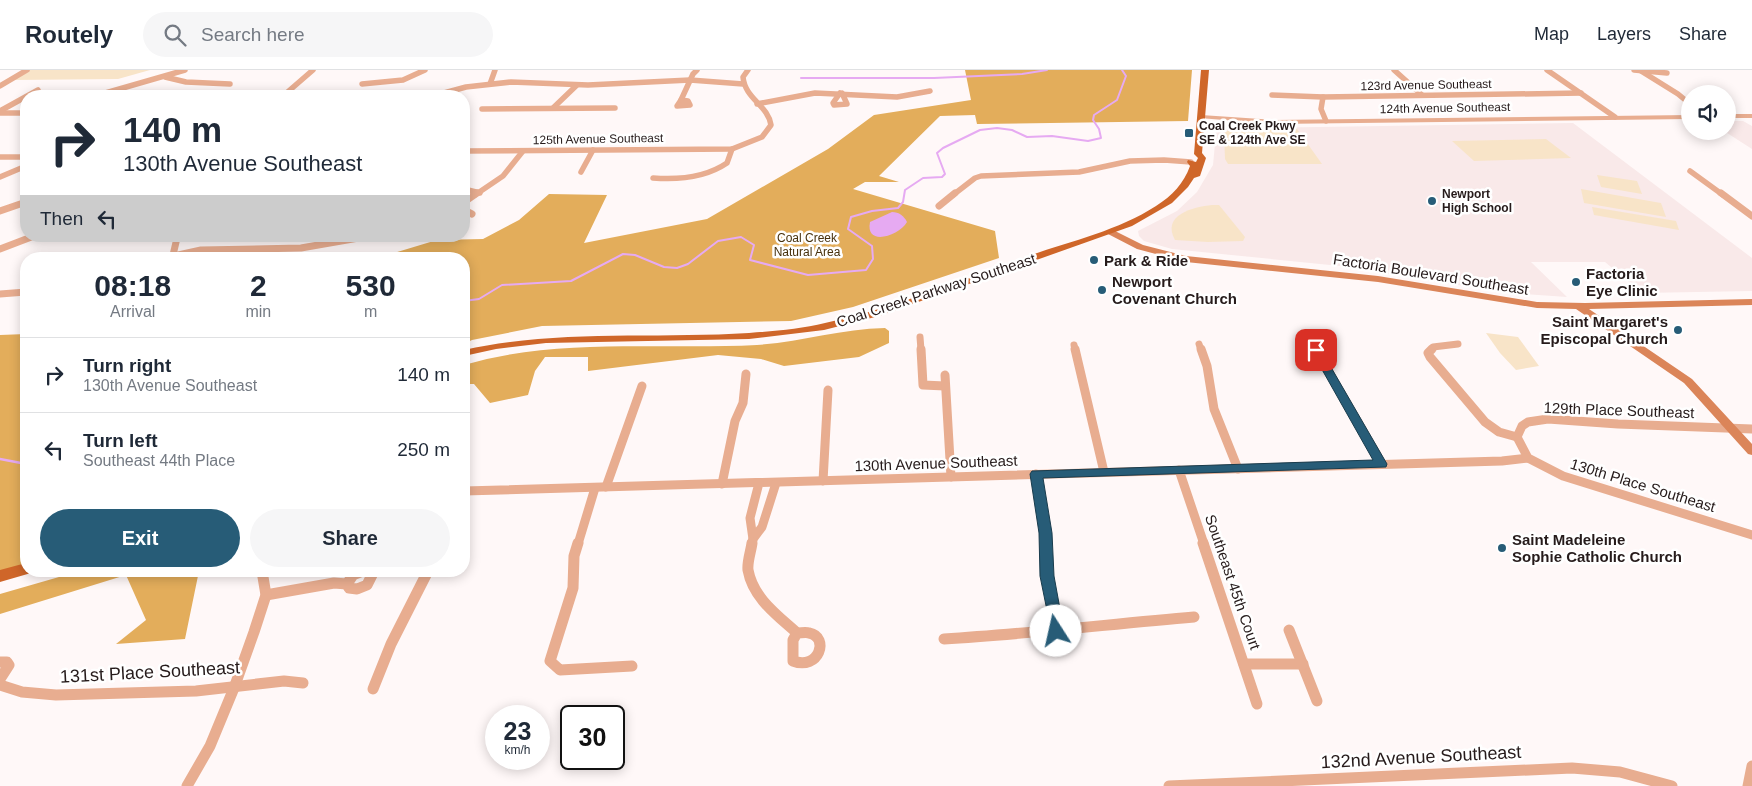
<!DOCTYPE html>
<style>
:root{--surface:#fff;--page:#f6f6f7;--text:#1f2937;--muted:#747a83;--line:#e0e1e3;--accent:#275c77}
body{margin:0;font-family:Helvetica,sans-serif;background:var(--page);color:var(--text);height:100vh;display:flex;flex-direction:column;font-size:19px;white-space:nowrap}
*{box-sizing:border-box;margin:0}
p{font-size:16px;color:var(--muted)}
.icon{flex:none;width:28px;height:28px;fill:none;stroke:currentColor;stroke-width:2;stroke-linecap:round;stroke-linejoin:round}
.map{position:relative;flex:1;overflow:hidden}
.drawer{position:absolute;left:20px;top:182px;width:450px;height:325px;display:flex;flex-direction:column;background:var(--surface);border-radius:20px;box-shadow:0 2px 12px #0003}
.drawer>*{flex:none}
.hud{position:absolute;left:20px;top:20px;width:450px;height:152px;border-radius:20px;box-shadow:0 2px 12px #0003;background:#fff;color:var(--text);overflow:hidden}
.buttons{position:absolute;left:1681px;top:15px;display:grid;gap:10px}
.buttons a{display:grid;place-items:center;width:55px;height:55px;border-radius:50%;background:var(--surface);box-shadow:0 2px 12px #0003;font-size:25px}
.speed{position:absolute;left:485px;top:635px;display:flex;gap:10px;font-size:25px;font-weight:700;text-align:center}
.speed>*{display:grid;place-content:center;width:65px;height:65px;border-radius:50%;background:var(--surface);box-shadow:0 2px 12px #0003;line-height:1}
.speed small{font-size:12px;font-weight:400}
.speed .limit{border:2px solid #111;border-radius:8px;background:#fff;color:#111}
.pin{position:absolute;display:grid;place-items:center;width:42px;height:42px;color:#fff;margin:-21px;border-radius:10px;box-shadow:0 2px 8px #0006}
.me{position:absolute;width:55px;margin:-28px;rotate:350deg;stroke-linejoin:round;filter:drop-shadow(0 0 4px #0008)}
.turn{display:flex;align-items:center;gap:18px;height:105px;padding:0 20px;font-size:22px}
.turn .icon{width:65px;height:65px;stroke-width:2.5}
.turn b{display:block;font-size:35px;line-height:42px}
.then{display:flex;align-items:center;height:48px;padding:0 20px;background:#0003;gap:10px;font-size:19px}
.eta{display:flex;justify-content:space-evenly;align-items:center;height:85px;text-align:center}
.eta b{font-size:30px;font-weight:600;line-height:35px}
.action{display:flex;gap:10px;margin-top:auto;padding:10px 20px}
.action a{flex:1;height:58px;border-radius:30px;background:var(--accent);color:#fff;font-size:20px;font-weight:600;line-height:58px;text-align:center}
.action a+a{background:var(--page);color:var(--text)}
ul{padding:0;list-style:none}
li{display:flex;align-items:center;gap:15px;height:75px;padding:0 20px;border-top:1px solid var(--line)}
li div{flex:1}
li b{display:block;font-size:19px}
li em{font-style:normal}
header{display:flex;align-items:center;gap:30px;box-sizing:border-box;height:70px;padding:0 25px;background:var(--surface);border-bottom:1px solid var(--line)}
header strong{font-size:24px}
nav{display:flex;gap:28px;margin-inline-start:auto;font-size:18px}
.search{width:350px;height:45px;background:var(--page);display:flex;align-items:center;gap:12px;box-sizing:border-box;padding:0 18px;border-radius:28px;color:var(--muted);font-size:19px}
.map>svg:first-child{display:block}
</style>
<header>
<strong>Routely</strong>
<div class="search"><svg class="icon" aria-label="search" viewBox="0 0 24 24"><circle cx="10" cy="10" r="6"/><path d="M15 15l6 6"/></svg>Search here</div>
<nav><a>Map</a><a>Layers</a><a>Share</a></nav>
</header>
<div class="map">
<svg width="1752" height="716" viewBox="0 0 1752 716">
<rect width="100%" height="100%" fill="#fff8f8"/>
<g fill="#f9e9e9">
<path d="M1728,51H1743L1752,56V79L1724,61H1728Z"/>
<path d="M1217,53L1250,58L1573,53L1752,188V221L1642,223L1605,192H1531L1567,227L1508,223L1340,196L1172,179L1144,171L1139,166L1138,161L1177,141L1197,122L1213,95Z"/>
</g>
<g fill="#f8e4c8">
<path d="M29,0H150L118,9L13,10Z"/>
<path d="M1297,59L1322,94H1228L1225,89L1224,63L1229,60Z"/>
<path d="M1546,69L1571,88L1474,91L1452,71Z"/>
<path d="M1597,105L1637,111L1642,124L1601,117Z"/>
<path d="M1581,119L1661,133L1666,147L1584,133Z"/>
<path d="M1212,135H1219L1245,167L1243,171L1208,172L1175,170C1161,145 1193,137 1212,135Z"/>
<path d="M1592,137L1676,151L1679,160L1594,145Z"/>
<path d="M1486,263L1518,267L1539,296L1516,300L1500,283Z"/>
</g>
<g fill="#e3ad5b">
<path d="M965,0H1192L1188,51L977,54L975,45L940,46L879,106L899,112H865L853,119L995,161L999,188L853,237L791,251L542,256L472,270L464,274V189H374L437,170L483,169L519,150L549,124L607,125L584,173L707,149L828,79L874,45L971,30Z"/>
<path d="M885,258L889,261V273L859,287L784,296L761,289L718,285L588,301V287H545L535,301L528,325L490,333L474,314H464V295C558,267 660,280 757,275C800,272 841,259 885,258Z"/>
<path d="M26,264V496L0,503V265Z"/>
<path d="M70,501H199L185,569L116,574L146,550L126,505L0,544V524L59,507Z"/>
</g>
<path fill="#e6aaf2" d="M892,142C899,142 904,146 907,152C899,166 865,177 870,152Z"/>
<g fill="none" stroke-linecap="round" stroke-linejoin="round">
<g stroke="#e6aaf2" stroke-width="2">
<path d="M801,8H934L1022,4L1047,0"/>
<path d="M464,231L479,229L502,215L571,211L623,184L635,185L664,197L677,198L688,194L718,171L741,167L754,175L750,190L808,205L866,200L873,189L872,176L848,159L851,147L872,141L898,138L903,132L905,120L923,108L942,107L945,104L937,83L943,78L980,60L997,58L1012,60L1027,67L1052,66L1088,71L1101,68L1099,59L1093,50L1094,45L1117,30L1126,6L1122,0"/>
</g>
<path stroke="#e6aaf2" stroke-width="2.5" d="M0,389L21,393L26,392"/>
<g stroke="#e8ad90" stroke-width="5.5">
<path d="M1394,0L1422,25"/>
<path d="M1547,0L1615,47"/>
<path d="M1634,0L1667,3"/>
<path d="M1641,1L1678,24L1690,34"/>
<path d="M165,7L186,12L230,14"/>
<path d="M362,14L403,10L425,0"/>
<path d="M490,14L495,0"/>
<path d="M0,16L27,0"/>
<path d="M840,23L833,33L834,35L847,34L842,23"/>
<path d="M1272,25L1323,27L1581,23"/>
<path d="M95,26L185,0"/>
<path d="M283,26L313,0"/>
<path d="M433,26L466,17L511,12L588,15L690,10L743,14"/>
<path d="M1323,27L1321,39L1326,51"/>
<path d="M681,30L688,31L690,35L677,36Z"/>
<path d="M681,30L693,4L697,0"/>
<path d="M757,34L815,23L897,27L930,21"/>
<path d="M553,38L577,15"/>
<path d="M482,39L615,38"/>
<path d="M0,41L38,20"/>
<path d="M0,43H26"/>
<path d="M464,81L732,79L762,67L771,55C768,35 745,29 743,7L748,0"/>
<path d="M0,87H26"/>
<path d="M1690,101L1723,125"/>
<path d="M581,102L593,80"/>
<path d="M0,107L26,96"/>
<path d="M653,108C679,110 705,108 727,93L732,79"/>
<path d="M464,119L480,123"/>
<path d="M475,125L503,106L523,81"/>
<path d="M953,125L975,108L981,106L1079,102L1130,91L1164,90L1191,92"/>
</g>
<g stroke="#e8ad90" stroke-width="7">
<path d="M1721,123L1752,146"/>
<path d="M464,132L477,123"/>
<path d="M939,136L955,123"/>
<path d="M464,140L472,144"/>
<path d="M0,141L26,132"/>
<path d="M0,179L34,166"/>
<path d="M173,185L177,168"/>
<path d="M160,189L201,180L301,178L370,166"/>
<path d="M0,224L26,222"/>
<path d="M920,267L921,280"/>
<path d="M1199,274L1201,280"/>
<path d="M1074,275L1075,280"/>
<path d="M1431,280L1433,277L1458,274"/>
</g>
<g stroke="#e8ad90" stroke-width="9">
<path d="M921,279L923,315L945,316"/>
<path d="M1075,279L1104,402"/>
<path d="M1201,279L1207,296L1214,339L1238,399"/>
<path d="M1432,279L1428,283L1430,287L1485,352L1499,362L1517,367"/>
<path d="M1316,280L1382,394"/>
<path d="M945,305L951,407"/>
<path d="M1752,359L1618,354L1548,349L1528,352L1522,356L1517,367L1528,388L1563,406L1752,465"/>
<path d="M1179,400L1204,474"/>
<path d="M1036,404L1046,474"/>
<path d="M823,411L828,320"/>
<path d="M722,414L735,351L743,333L746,304"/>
<path d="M606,417L642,316"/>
<path d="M464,421L1502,391L1528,388"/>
<path d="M753,469L750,448L759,413"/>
<path d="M578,474L595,418"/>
<path d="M752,474L753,469L762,457L776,413"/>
</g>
<g stroke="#e8ad90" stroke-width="11">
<path d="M578,473L574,486L573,518L550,591L560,600L632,596"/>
<path d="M752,473C751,481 747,492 748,500C753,528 777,545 797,563"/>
<path d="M1045,473L1047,506L1057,561"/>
<path d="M1203,473L1257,634"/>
<path d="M363,501L353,505L347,514L349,518L357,519L367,515L372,505L365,501"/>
<path d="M266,525L334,513L347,514"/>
<path d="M1289,560L1317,631"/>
<path d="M797,563C801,563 806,562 809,563C830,567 819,601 793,591V570Z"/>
<path d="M944,569C1028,564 1111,554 1194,547"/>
<path d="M0,592H7L9,595L0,609"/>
<path d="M1244,594H1303"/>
<path d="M0,615L22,622L56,625L196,621L284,611L303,613"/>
<path d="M373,619L391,574L428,501"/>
<path d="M187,716L210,676L234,618L254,562L266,525L262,501"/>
<path d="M1169,716L1572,698L1620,702L1672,716"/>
<path d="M1748,716L1752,696"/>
</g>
<g fill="#e8ad90" fill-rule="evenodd">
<rect x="1728" y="44" width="24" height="4"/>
<path d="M1201,45L1274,50L1690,45V49L1274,54L1199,48L1198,47Z"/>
</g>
<path fill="#db8559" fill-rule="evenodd" d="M1111,159L1143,175L1186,186L1378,206L1537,232L1585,233L1752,229V235L1589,239L1692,309L1752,374V385L1748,384L1684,313L1576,239L1537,238L1378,212L1186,192L1137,179L1108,164L1107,162Z"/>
<g fill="#cf6629" fill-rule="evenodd">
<path d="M1201,0H1209L1202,83L1206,88L1200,106L1194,108L1188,117L1172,133L1132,156L879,246L824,260L749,269L546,273L496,279L464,286V280C559,259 653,269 749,263C774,261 801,259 825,253C895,238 963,209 1031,185C1072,171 1119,160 1156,136C1172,126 1184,113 1190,96L1187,92L1188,90L1196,92L1198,88L1194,84Z"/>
<path d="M26,493V501H32L31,503L0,512V500Z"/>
</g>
</g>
<path fill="#275c77" stroke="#193c4d" d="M1316,277L1321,280L1387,394L1386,397L1043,408L1052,463L1054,506L1064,561L1061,565L1056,567L1052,565L1040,506L1039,463L1030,404L1032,401L1373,390L1311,280Z"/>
<g fill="#275c77" stroke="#fff" stroke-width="2">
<rect x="1184" y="58" width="10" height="10" rx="2.5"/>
<circle cx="1432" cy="131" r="5"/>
<circle cx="1094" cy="190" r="5"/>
<circle cx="1576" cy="212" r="5"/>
<circle cx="1102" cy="220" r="5"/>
<circle cx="1678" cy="260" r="5"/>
<circle cx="1502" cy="478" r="5"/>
</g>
<g text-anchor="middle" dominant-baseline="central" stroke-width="5" stroke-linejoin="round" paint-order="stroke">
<g font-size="12" fill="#261b1b" stroke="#fff">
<text transform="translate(1426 15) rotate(-1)">123rd Avenue Southeast</text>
<text transform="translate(1445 38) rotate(-1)">124th Avenue Southeast</text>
<text transform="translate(598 69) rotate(-1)">125th Avenue Southeast</text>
</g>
<g font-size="12" font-weight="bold" fill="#261b1b" stroke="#fff" text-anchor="start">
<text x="1199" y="56">Coal Creek Pkwy<tspan x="1199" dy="14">SE &amp; 124th Ave SE</tspan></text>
<text x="1442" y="124">Newport<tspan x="1442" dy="14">High School</tspan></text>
</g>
<g font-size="12" fill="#47310d" stroke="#fff">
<text x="807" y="168">Coal Creek<tspan x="807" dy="14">Natural Area</tspan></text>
</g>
<g font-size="15" font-weight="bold" fill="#261b1b" stroke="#fff" text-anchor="start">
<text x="1104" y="190">Park &amp; Ride</text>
<text x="1586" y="203">Factoria<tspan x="1586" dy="17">Eye Clinic</tspan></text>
<text x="1112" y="211">Newport<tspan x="1112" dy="17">Covenant Church</tspan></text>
<text x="1668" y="251" text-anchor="end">Saint Margaret's<tspan x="1668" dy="17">Episcopal Church</tspan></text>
<text x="1512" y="469">Saint Madeleine<tspan x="1512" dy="17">Sophie Catholic Church</tspan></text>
</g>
<g font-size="15" fill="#261b1b" stroke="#fff">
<text transform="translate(1431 204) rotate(9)">Factoria Boulevard Southeast</text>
<text transform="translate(936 220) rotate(-18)">Coal Creek Parkway Southeast</text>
<text transform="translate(1619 340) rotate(2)">129th Place Southeast</text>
<text transform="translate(936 393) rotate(-2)">130th Avenue Southeast</text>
<text transform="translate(1643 415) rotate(17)">130th Place Southeast</text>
<text transform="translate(1233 512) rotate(71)">Southeast 45th Court</text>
</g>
<g font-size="18" fill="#261b1b" stroke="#fff">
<text transform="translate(150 602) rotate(-3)">131st Place Southeast</text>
<text transform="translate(1421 687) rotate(-3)">132nd Avenue Southeast</text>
</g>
</g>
</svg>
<div class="buttons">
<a><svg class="icon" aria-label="sound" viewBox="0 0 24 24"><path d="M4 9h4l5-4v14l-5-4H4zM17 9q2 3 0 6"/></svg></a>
</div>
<div class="speed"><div>23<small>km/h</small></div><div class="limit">30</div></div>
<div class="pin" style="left:1316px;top:280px;background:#d93025"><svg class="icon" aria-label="arrive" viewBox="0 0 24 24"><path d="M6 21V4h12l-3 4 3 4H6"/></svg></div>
<svg class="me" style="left:1056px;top:561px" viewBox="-20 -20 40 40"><circle r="19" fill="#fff"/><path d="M0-13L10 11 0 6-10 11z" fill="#275c77"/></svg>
<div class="hud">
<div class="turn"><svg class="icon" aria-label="right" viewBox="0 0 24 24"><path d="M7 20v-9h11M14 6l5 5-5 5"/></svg><div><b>140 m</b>130th Avenue Southeast</div></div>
<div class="then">Then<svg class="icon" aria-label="left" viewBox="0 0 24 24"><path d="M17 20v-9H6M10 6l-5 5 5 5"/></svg></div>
</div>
<section class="drawer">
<div class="eta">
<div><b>08:18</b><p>Arrival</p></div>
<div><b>2</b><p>min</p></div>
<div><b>530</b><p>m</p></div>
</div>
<ul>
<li><svg class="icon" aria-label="right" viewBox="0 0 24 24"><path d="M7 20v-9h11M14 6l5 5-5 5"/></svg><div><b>Turn right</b><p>130th Avenue Southeast</p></div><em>140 m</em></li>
<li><svg class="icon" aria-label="left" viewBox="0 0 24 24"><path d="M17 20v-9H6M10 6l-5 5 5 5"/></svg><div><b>Turn left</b><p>Southeast 44th Place</p></div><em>250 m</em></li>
</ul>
<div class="action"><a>Exit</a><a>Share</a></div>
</section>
</div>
